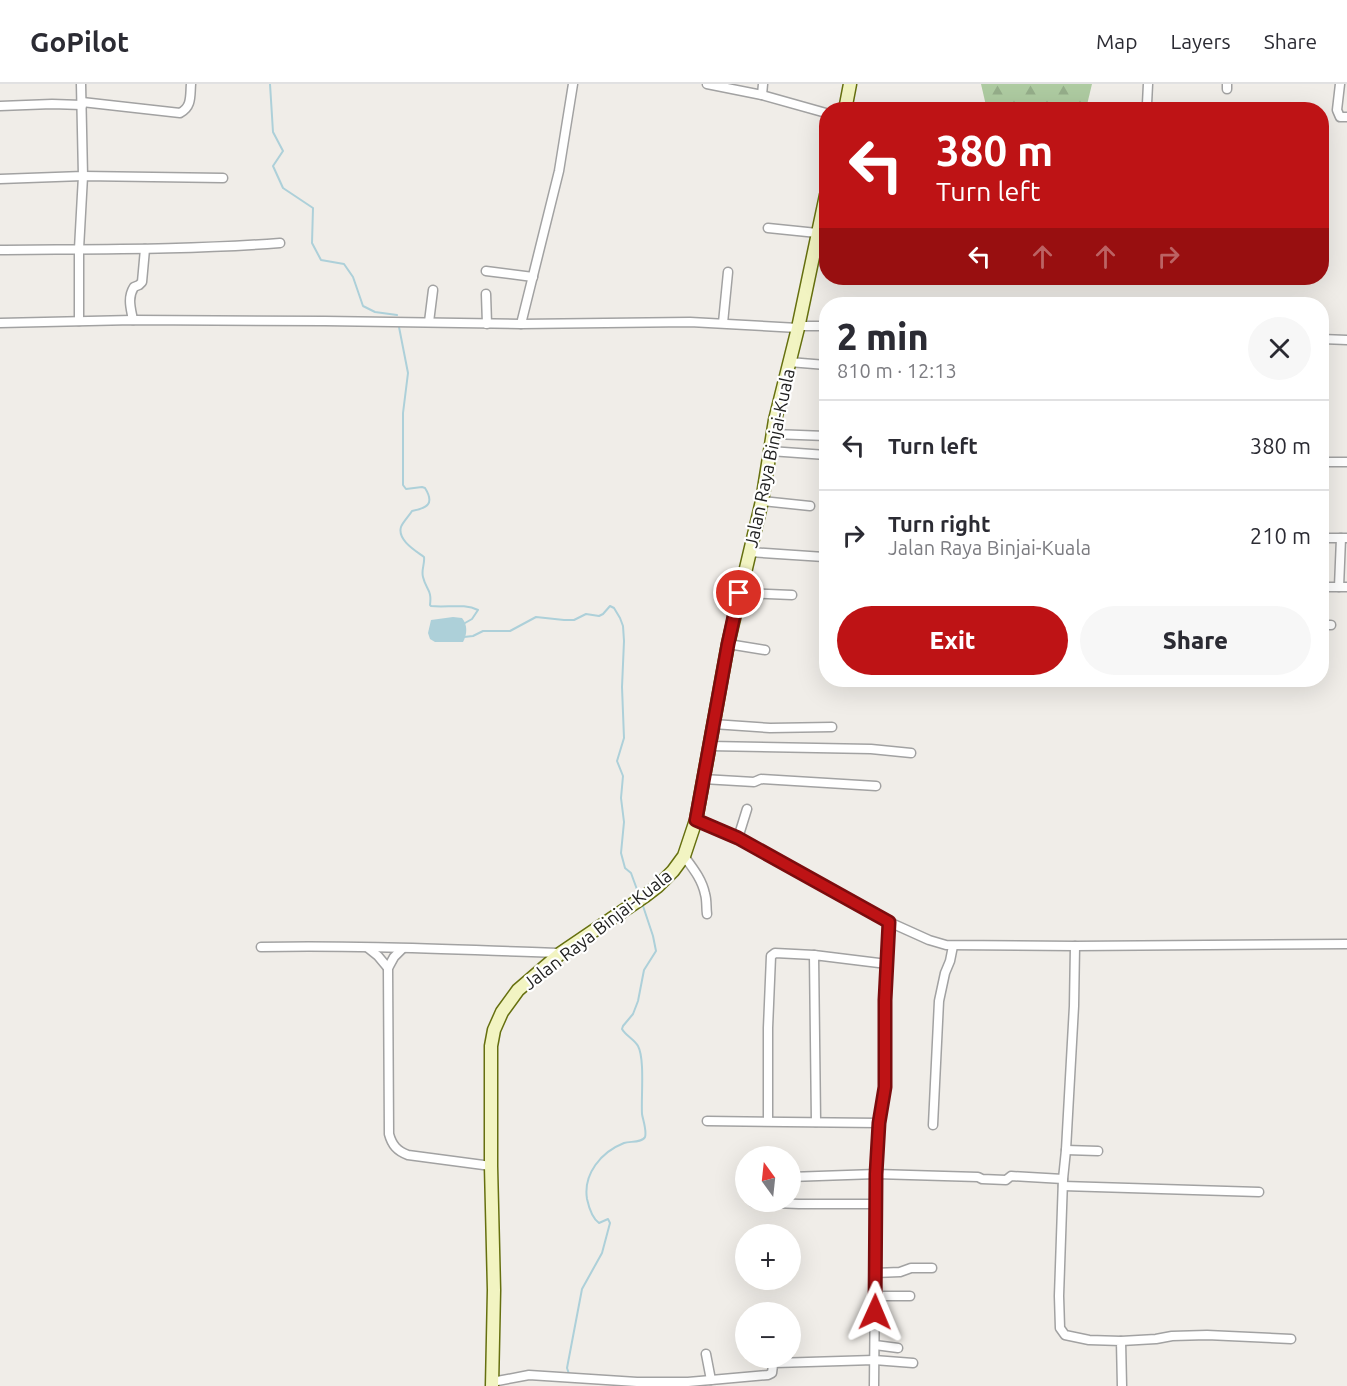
<!DOCTYPE html>
<meta charset="utf-8">
<style>
:root{--surface:#fff;--page:#f7f7f7;--text:#2b2b33;--muted:#7c7c81;--line:#e1e1e2;--accent:#be1315}
body{margin:0;font-family:Ubuntu,sans-serif;background:var(--page);color:var(--text);height:100vh;display:flex;flex-direction:column;font-size:22px;white-space:nowrap}
*{box-sizing:border-box;margin:0}
p{font-size:20px;color:var(--muted)}
.icon{flex:none;width:33px;height:33px;fill:none;stroke:currentColor;stroke-width:2;stroke-linecap:round;stroke-linejoin:round}
.map{position:relative;flex:1;overflow:hidden}
.panel{position:absolute;left:819px;top:213px;width:510px;height:390px;display:flex;flex-direction:column;background:var(--surface);border-radius:24px;box-shadow:0 6px 24px #0002}
.panel>*{flex:none}
.hud{position:absolute;left:819px;top:18px;width:510px;height:183px;border-radius:24px;box-shadow:0 6px 24px #0002;background:#be1315;color:#fff;overflow:hidden}
.needle{width:39px;rotate:345deg}
.controls{position:absolute;left:735px;top:1062px;display:grid;gap:12px}
.controls a{display:grid;place-items:center;width:66px;height:66px;border-radius:50%;background:var(--surface);box-shadow:0 6px 24px #0002;font-size:30px}
.pin{position:absolute;display:grid;place-items:center;width:51px;height:51px;color:#fff;margin:-26px;border:3px solid #fff;border-radius:50%;box-shadow:0 2px 6px #0007}
.me{position:absolute;width:66px;margin:-33px;rotate:1deg;stroke-linejoin:round;filter:drop-shadow(0 0 4px #0008)}
.turn{display:flex;align-items:center;gap:21px;height:126px;padding:0 18px;font-size:27px}
.turn .icon{width:78px;height:78px;stroke-width:2.5}
.turn b{display:block;font-size:42px;line-height:51px}
.lanes{display:flex;align-items:center;height:57px;padding:0 18px;background:#0003;justify-content:center;gap:30px;direction:ltr}
.lanes .off{opacity:.35}
.round{display:grid;place-items:center;flex:none;width:63px;height:63px;border-radius:32px;background:var(--page)}
.summary{display:flex;align-items:center;justify-content:space-between;height:102px;padding:0 18px}
h1{font-size:36px;font-weight:800;line-height:45px}
.cta{display:flex;gap:12px;margin-top:auto;padding:12px 18px}
.cta a{flex:1;height:69px;border-radius:36px;background:var(--accent);color:#fff;font-size:24px;font-weight:800;line-height:69px;text-align:center}
.cta a+a{background:var(--page);color:var(--text)}
ul{padding:0;list-style:none}
li{display:flex;align-items:center;gap:18px;height:90px;padding:0 18px;border-top:2px solid var(--line)}
li div{flex:1}
li b{display:block;font-size:22px}
li em{font-style:normal}
header{display:flex;align-items:center;gap:36px;box-sizing:border-box;height:84px;padding:0 30px;background:var(--surface);border-bottom:2px solid var(--line)}
header strong{font-size:28px}
nav{display:flex;gap:33px;margin-inline-start:auto;font-size:21px}
.map>svg:first-child{display:block}
</style>
<header>
<strong>GoPilot</strong>
<nav><a>Map</a><a>Layers</a><a>Share</a></nav>
</header>
<div class="map">
<svg width="1347" height="1302" viewBox="0 0 1347 1302">
<defs>
<pattern id="forest-firs" width="22" height="20" patternUnits="userSpaceOnUse" patternTransform="scale(1.5)"><rect width="22" height="20" fill="#aecba1"/><path d="M5 1l3.5 6h-7zM16 11l3.5 6h-7z" fill="#95ae8a"/></pattern>
</defs>
<rect width="100%" height="100%" fill="#f0ede8"/>
<path fill="url(#forest-firs)" d="M981,0H1092L1086,25L987,26Z"/>
<path fill="#add0d9" d="M453,533L462,534C468,541 467,551 463,558H435L430,555L428,549L431,536Z"/>
<g fill="none" stroke-linecap="round" stroke-linejoin="round">
<g stroke="#add0d9" stroke-width="2">
<path d="M270,0L273,48L283,67L273,82L283,104L313,124L312,159L321,176L344,180L353,193L363,222L375,228L397,231"/>
<path d="M399,243L408,289L403,329V401L406,405L422,403L425,404C435,420 427,424 412,427C409,432 403,438 401,443C397,456 416,467 424,473C425,480 421,486 423,493C426,506 432,505 430,521L431,522C447,524 464,519 478,526L472,535L465,539"/>
<path d="M464,553L473,552L483,547H510L536,533L564,536H574L586,530L599,532L603,530L610,522L614,524L620,534L623,542L624,557L622,603L624,654L617,677L623,692L621,714L624,738L621,769L625,784L631,789L639,811"/>
<path d="M569,1290L567,1284L582,1205L602,1169L610,1139L608,1135L599,1139C592,1134 589,1124 587,1115C583,1090 601,1068 624,1059C630,1057 642,1059 645,1053C647,1047 643,1036 642,1030C641,1013 645,975 638,962C634,955 626,952 622,945L623,942L633,930L638,917L644,886L656,867L653,852L642,819"/>
</g>
<defs>
<g id="street">
<path d="M707,0L762,11L826,29"/>
<path d="M1340,0L1337,26L1340,33H1347"/>
<path d="M1227,5V0"/>
<path d="M762,11L763,0"/>
<path d="M82,18L180,29C192,23 190,12 191,0"/>
<path d="M1147,20L1148,0"/>
<path d="M0,22L52,20L82,21"/>
<path d="M0,95L83,92L81,0"/>
<path d="M768,144L817,149"/>
<path d="M0,166C94,165 187,166 280,159"/>
<path d="M486,187L533,193"/>
<path d="M486,210L487,240"/>
<path d="M133,236C131,225 127,214 134,203L139,201L142,198L145,165"/>
<path d="M79,237V165L83,92L223,94"/>
<path d="M429,238L433,206"/>
<path d="M0,239L133,236L325,237L521,240L690,238L798,244"/>
<path d="M723,239L728,188"/>
<path d="M521,240L559,87L573,0"/>
<path d="M799,242H826"/>
<path d="M1322,255L1347,256"/>
<path d="M789,278L826,281"/>
<path d="M773,350L826,352"/>
<path d="M770,367L826,371"/>
<path d="M1322,378H1347"/>
<path d="M762,417L810,422"/>
<path d="M1322,454H1347"/>
<path d="M749,468L824,473"/>
<path d="M1322,503H1347"/>
<path d="M1339,503L1341,454"/>
<path d="M739,509L792,511"/>
<path d="M1322,541H1331"/>
<path d="M728,560L765,566"/>
<path d="M713,640L770,644L832,643"/>
<path d="M709,662L871,665L911,669"/>
<path d="M703,695L754,698L761,695L876,702"/>
<path d="M696,736L738,754L889,838L929,856L946,861L1075,862L1347,860"/>
<path d="M738,754L747,725"/>
<path d="M684,772C692,783 702,795 705,810C707,816 706,823 707,830"/>
<path d="M1075,862L1074,922L1066,1066L1063,1095L1059,1212L1060,1244L1065,1251L1089,1256L1121,1257L1122,1302"/>
<path d="M261,863C361,861 461,866 561,869"/>
<path d="M368,864L378,872L388,884"/>
<path d="M402,865L394,873L388,884L389,1050C392,1061 397,1067 408,1071L491,1082"/>
<path d="M707,1037L879,1039"/>
<path d="M768,1037V944L771,872L775,869L814,871"/>
<path d="M816,1038L814,871L887,880"/>
<path d="M933,1041L939,917L945,889L950,877L953,862"/>
<path d="M1066,1066L1098,1067"/>
<path d="M790,1093L876,1090L978,1093L982,1095L1006,1096L1011,1092L1063,1095"/>
<path d="M1063,1102L1259,1108"/>
<path d="M753,1118L799,1120H876"/>
<path d="M875,1189L900,1188L911,1184H932"/>
<path d="M875,1212H910"/>
<path d="M1121,1257L1156,1255L1172,1252L1207,1251L1291,1255"/>
<path d="M875,1261L898,1264"/>
<path d="M706,1270L711,1296L768,1291L772,1289L773,1281L775,1279L874,1276L913,1279"/>
<path d="M492,1298L529,1291L637,1298H688L711,1296"/>
<path d="M874,1302L876,1090L879,1039L885,1003V916L889,838"/>
</g>
<g id="secondary">
<path d="M845,26L850,0"/>
<path d="M492,1302L494,1206L491,1082V962L494,946L502,928L518,906L561,869L645,812L658,802L673,787L684,772L696,736L728,560L762,417L775,336L798,244L826,111"/>
</g>
</defs>
<use href="#street" stroke="#a2a2a2" stroke-width="11"/>
<use href="#secondary" stroke="#66700f" stroke-width="15"/>
<use href="#street" stroke="#fff" stroke-width="8"/>
<use href="#secondary" stroke="#f2f4c2" stroke-width="12"/>
</g>
<g fill="none" stroke-linecap="round" stroke-linejoin="round">
<defs>
<path id="route" d="M739,509L728,560L696,736L738,754L889,838L885,916V1003L879,1039L876,1090L875,1228"/>
</defs>
<use href="#route" stroke="#7c0c0e" stroke-width="15"/>
<use href="#route" stroke="#be1315" stroke-width="10"/>
</g>
<g text-anchor="middle" dominant-baseline="central" stroke-width="4.5" stroke-linejoin="round" paint-order="stroke">
<g font-size="18" fill="#212121" stroke="#fff">
<text transform="translate(769 374) rotate(-78)">Jalan Raya Binjai-Kuala</text>
<text transform="translate(597 845) rotate(-38)">Jalan Raya Binjai-Kuala</text>
</g>
</g>
</svg>
<div class="controls">
<a><svg class="needle" viewBox="-14 -14 28 28"><path d="M0-13l5 13h-10z" fill="#e53935"/><path d="M0 13l5-13h-10z" fill="#7c7c81"/></svg></a>
<a>+</a>
<a>−</a>
</div>
<div class="pin" style="left:739px;top:509px;background:#d93025"><svg class="icon" aria-label="arrive" viewBox="0 0 24 24"><path d="M6 21V4h12l-3 4 3 4H6"/></svg></div>
<svg class="me" style="left:875px;top:1228px" viewBox="-20 -20 40 40"><path d="M0-17L14 15 0 8-14 15z" fill="#be1315" stroke="#fff" stroke-width="4"/></svg>
<div class="hud">
<div class="turn"><svg class="icon" aria-label="left" viewBox="0 0 24 24"><path d="M17 20v-9H6M10 6l-5 5 5 5"/></svg><div><b>380 m</b>Turn left</div></div>
<div class="lanes"><svg class="icon" aria-label="left" viewBox="0 0 24 24"><path d="M17 20v-9H6M10 6l-5 5 5 5"/></svg><svg class="icon off" aria-label="ahead" viewBox="0 0 24 24"><path d="M12 20V5M6 11l6-6 6 6"/></svg><svg class="icon off" aria-label="ahead" viewBox="0 0 24 24"><path d="M12 20V5M6 11l6-6 6 6"/></svg><svg class="icon off" aria-label="right" viewBox="0 0 24 24"><path d="M7 20v-9h11M14 6l5 5-5 5"/></svg></div>
</div>
<section class="panel">
<div class="summary"><div><h1>2 min</h1><p>810 m · 12:13</p></div><a class="round"><svg class="icon" aria-label="close" viewBox="0 0 24 24"><path d="M6 6l12 12M18 6L6 18"/></svg></a></div>
<ul>
<li><svg class="icon" aria-label="left" viewBox="0 0 24 24"><path d="M17 20v-9H6M10 6l-5 5 5 5"/></svg><div><b>Turn left</b></div><em>380 m</em></li>
<li><svg class="icon" aria-label="right" viewBox="0 0 24 24"><path d="M7 20v-9h11M14 6l5 5-5 5"/></svg><div><b>Turn right</b><p>Jalan Raya Binjai-Kuala</p></div><em>210 m</em></li>
</ul>
<div class="cta"><a>Exit</a><a>Share</a></div>
</section>
</div>
